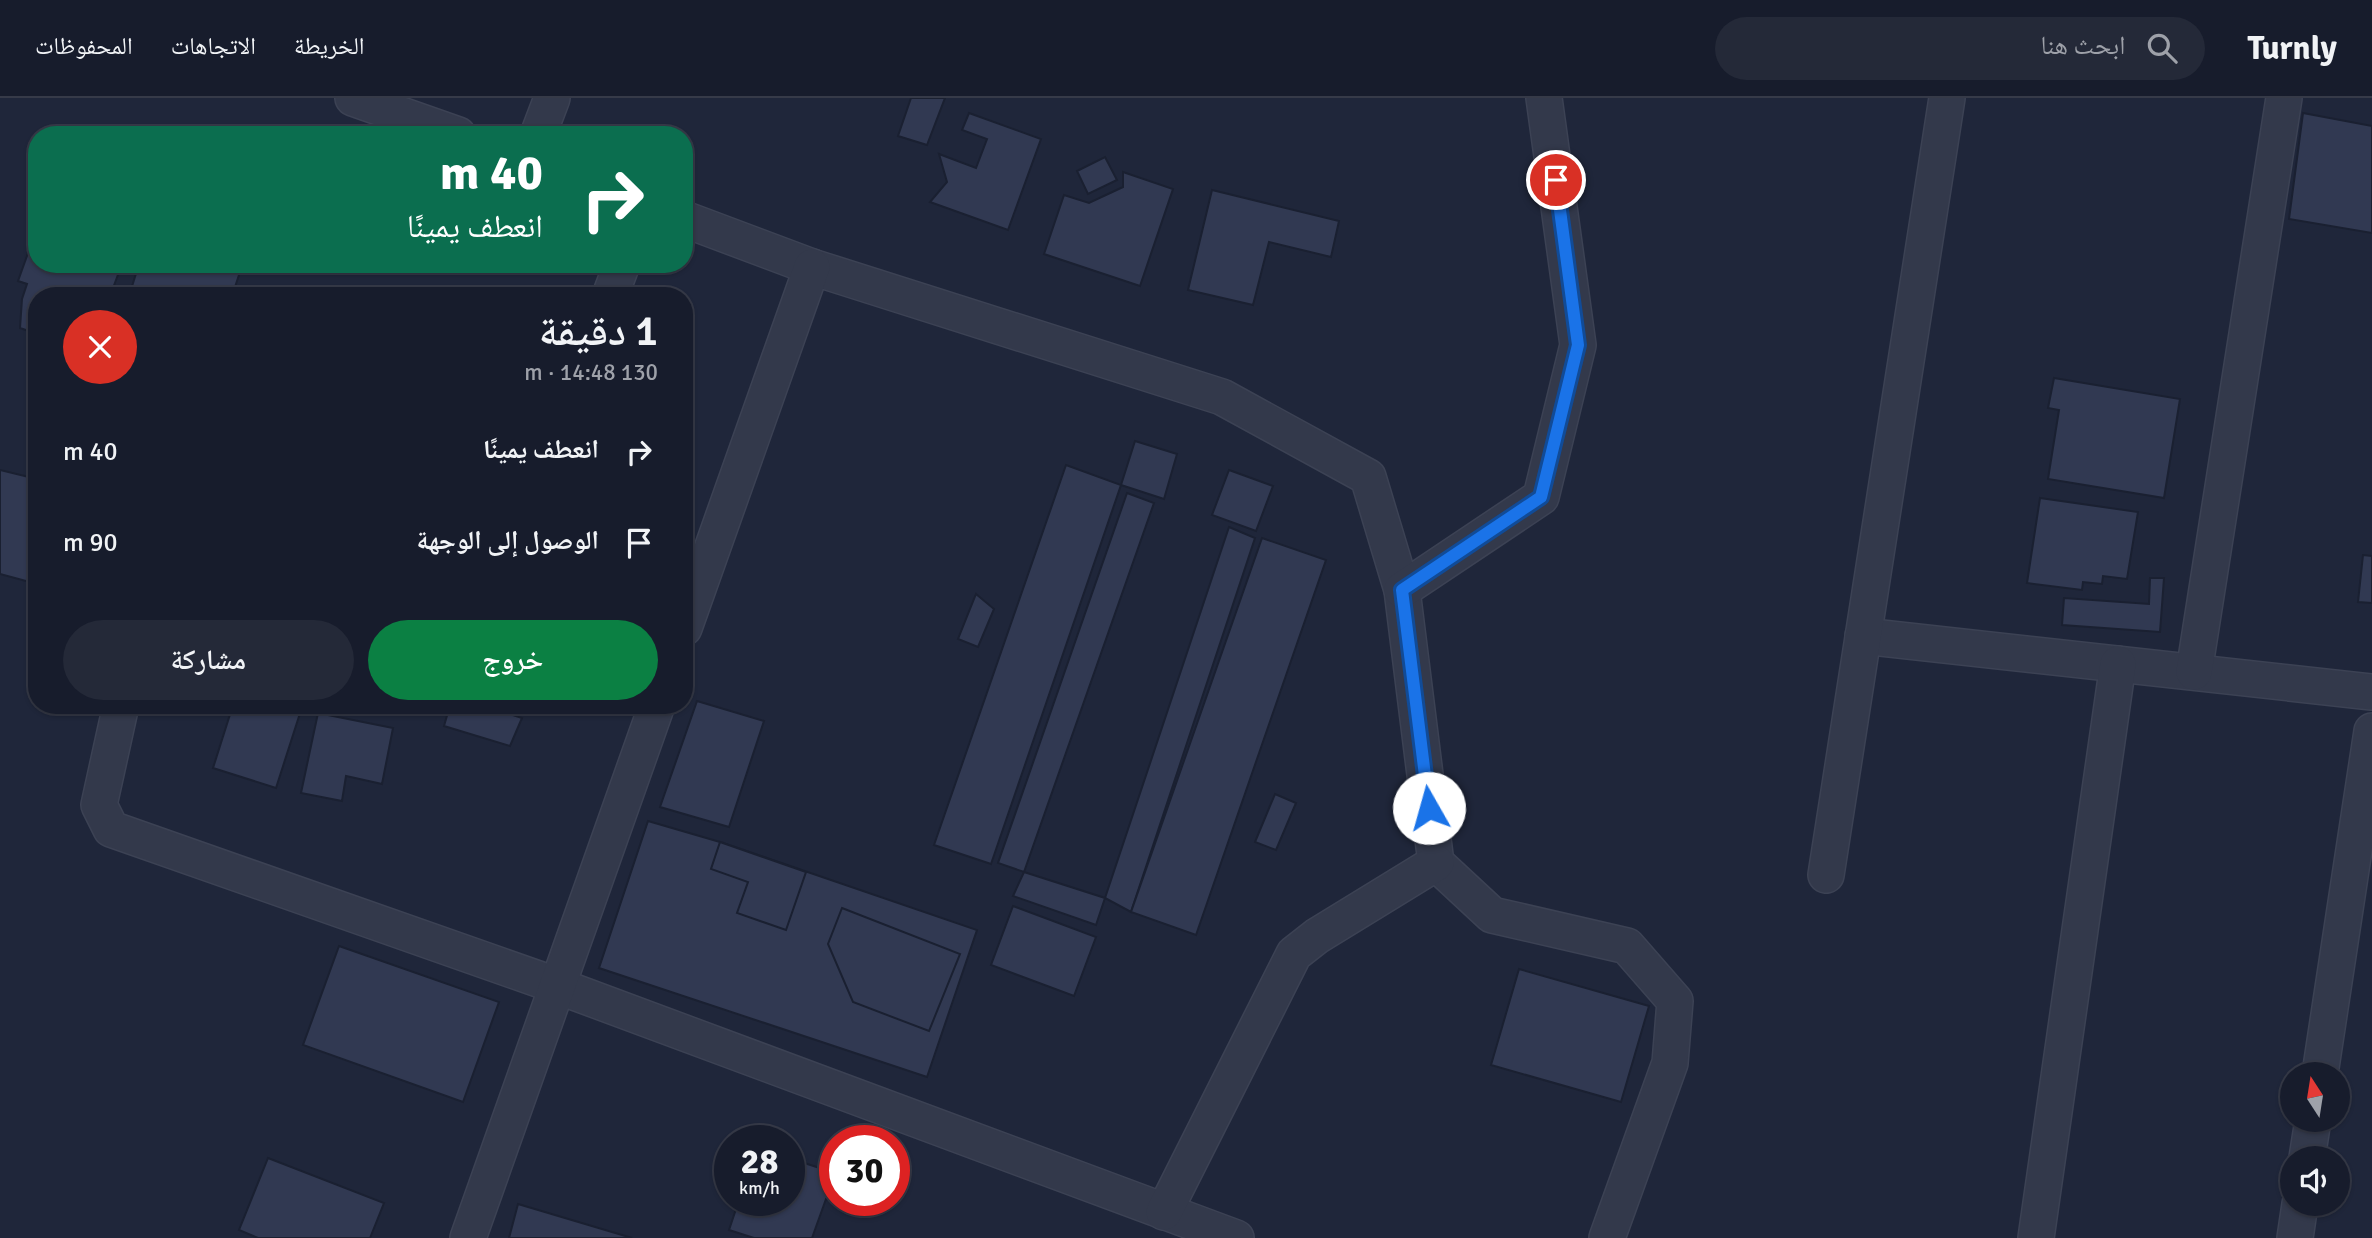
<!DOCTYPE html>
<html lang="ar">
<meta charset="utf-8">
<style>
:root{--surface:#171c2c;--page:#242938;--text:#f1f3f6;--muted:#9ea1a9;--line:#363a48;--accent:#0b8043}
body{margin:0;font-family:Signika,"Noto Naskh Arabic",sans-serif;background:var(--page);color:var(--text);direction:rtl;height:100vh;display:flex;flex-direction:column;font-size:26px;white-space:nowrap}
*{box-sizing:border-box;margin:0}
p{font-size:23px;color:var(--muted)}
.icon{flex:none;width:38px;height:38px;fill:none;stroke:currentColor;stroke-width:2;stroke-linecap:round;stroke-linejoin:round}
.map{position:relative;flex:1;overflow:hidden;direction:ltr}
.details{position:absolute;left:28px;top:189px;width:665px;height:427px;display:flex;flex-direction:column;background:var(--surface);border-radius:28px;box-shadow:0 2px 5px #0004,0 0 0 2px var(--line);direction:rtl}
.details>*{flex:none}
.banner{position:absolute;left:28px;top:28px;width:665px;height:147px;border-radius:28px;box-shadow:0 2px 5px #0004,0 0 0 2px var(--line);direction:rtl;background:#0b6e4f;color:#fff;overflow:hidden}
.needle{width:46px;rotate:348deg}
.buttons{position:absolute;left:2280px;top:964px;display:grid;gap:14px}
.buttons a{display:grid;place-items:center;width:70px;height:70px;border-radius:50%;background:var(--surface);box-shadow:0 2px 5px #0004,0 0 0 2px var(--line);font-size:35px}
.speed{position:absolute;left:714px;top:1027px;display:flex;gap:14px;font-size:35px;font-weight:700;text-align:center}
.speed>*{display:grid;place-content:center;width:91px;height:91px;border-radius:50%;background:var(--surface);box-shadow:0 2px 5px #0004,0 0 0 2px var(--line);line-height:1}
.speed small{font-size:18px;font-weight:400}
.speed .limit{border:10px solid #d22;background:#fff;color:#111}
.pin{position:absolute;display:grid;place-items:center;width:60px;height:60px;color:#fff;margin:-30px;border:4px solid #fff;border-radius:50%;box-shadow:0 2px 7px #0007}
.me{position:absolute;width:77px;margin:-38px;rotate:353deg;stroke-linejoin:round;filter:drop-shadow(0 0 5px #0008)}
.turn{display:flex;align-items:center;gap:24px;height:147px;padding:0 35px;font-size:32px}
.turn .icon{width:91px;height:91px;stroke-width:2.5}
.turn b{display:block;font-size:49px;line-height:60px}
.round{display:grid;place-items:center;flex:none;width:74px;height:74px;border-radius:37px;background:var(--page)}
.summary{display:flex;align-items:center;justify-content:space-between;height:119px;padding:0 35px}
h1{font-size:42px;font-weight:600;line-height:52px}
.action{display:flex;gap:14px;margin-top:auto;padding:14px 35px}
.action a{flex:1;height:80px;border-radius:42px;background:var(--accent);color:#fff;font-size:28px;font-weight:600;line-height:80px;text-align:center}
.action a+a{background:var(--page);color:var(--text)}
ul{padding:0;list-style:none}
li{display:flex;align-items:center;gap:21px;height:91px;padding:0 35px}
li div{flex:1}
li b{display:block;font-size:26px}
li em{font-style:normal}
header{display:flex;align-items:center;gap:42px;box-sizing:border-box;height:98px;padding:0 35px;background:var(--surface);border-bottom:2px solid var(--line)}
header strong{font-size:33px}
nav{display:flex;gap:38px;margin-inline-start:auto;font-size:24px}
.search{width:490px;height:63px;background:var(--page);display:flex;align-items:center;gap:18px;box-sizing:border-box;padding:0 24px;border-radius:38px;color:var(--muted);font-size:26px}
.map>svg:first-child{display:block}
</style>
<header>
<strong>Turnly</strong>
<div class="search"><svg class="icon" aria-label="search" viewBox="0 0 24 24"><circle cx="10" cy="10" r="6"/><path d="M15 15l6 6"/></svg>ابحث هنا</div>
<nav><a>الخريطة</a><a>الاتجاهات</a><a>المحفوظات</a></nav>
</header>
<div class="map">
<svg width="2372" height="1140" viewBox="0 0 2372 1140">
<rect width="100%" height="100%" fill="#1f263a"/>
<g fill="#313952" stroke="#1a2031" stroke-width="2">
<path d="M911,0H945L927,47L898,38Z"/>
<path d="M969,15L1041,41L1008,132L930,104L947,84L939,56L976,70L987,41L962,32Z"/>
<path d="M2303,15L2372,28V135L2289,121Z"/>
<path d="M1105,59L1117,82L1088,96L1077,73Z"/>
<path d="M1123,74L1173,91L1140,188L1044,156L1064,97L1089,105L1123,89Z"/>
<path d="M1212,92L1339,123L1331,159L1269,144L1253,207L1188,192Z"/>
<path d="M33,141L37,142V166H122L110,198H37V236L20,230L22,201L27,186L18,183Z"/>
<path d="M139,166H226L241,171L232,198H129Z"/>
<path d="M2054,280L2180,301L2164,400L2048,381L2059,312L2048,310Z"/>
<path d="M1135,343L1177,356L1164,401L1121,387Z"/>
<path d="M1066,367L1121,387L991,766L934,747Z"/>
<path d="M0,372L37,381V486L0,476Z"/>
<path d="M1229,372L1273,388L1256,433L1212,417Z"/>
<path d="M1127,395L1154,405L1024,774L998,765Z"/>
<path d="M2040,400L2138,414L2127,481L2103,478L2102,486L2083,484L2082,492L2027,485Z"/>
<path d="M1229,429L1255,440L1131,814L1105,800Z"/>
<path d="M1262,440L1326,462L1196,837L1131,814Z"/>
<path d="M2363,457L2372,458V505L2358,504Z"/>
<path d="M2150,480H2164L2160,534L2062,527L2064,500L2149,506Z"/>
<path d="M976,496L994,511L978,549L958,541Z"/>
<path d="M697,603L764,623L729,729L660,709Z"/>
<path d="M233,607L302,609L276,690L213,670Z"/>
<path d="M450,607H482L522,620L510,648L444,628Z"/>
<path d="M318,615L393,630L382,686L346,678L342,703L301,695Z"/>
<path d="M1275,696L1296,705L1276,752L1255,744Z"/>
<path d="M648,723L720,744L977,832L927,979L599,870Z"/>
<path d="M720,744L806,774L786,832L737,815L748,784L711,771Z"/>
<path d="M1024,774L1105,800L1096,827L1013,798Z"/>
<path d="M1013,808L1096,839L1074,898L991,867Z"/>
<path d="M842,810L960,856L929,933L853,904L828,846Z"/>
<path d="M339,848L499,904L463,1004L303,947Z"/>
<path d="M1519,871L1649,908L1621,1004L1491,967Z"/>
<path d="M268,1060L384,1105L370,1140H258L239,1132Z"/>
<path d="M789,1060L835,1075V1102H845L843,1107L826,1101L812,1140H754L729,1132L739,1102H789Z"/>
<path d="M518,1106L632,1140H509Z"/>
</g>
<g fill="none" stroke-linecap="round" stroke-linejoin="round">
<defs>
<g id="minor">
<path d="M353,0L458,37"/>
<path d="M538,37L552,0"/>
<path d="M684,121L812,169L1222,299L1368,379L1402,492L1436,765L1492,817L1627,848L1675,903L1670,965L1607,1140"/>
<path d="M610,198L622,166"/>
<path d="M1402,492L1541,399L1578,247L1544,0"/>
<path d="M684,530L812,169"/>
<path d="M1863,538L2372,594"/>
<path d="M2194,574L2284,0"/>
<path d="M121,607L99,707L111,731L558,888L1236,1140"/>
<path d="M1826,777L1947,0"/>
<path d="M2320,976L2372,633"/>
<path d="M2307,1060L2313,1022"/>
<path d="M1164,1114L1294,856L1317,838L1436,765"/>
<path d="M468,1140L657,607"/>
<path d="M2036,1140L2118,566"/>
<path d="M2295,1140L2300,1106"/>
</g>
</defs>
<use href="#minor" stroke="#3c4254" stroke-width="38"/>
<use href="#minor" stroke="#33394b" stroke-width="35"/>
</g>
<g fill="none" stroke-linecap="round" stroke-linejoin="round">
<defs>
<path id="route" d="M1429,710L1402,492L1541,399L1578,247L1556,82"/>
</defs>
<use href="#route" stroke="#114b97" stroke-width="18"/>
<use href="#route" stroke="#1a73e8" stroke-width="12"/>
</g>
</svg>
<div class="buttons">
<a><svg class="needle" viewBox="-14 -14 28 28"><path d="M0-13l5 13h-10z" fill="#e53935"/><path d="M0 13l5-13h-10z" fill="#9ea1a9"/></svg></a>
<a><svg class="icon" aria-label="sound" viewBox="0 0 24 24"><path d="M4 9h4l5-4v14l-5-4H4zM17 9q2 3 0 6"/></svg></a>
</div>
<div class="speed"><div>28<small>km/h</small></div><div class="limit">30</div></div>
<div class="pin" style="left:1556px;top:82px;background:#d93025"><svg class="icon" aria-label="arrive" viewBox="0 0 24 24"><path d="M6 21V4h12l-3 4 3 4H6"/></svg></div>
<svg class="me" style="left:1429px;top:710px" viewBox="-20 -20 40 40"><circle r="19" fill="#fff"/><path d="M0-13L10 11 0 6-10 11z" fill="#1a73e8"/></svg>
<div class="banner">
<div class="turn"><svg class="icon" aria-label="right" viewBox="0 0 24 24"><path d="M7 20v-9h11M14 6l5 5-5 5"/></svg><div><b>40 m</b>انعطف يمينًا</div></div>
</div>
<section class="details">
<div class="summary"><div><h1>1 دقيقة</h1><p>130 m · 14:48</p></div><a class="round" style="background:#d93025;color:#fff"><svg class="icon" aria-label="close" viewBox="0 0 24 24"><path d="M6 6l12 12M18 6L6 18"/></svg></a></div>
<ul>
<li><svg class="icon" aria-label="right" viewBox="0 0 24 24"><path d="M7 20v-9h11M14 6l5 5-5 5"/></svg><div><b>انعطف يمينًا</b></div><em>40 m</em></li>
<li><svg class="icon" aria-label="arrive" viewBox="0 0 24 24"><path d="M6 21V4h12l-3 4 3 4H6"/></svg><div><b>الوصول إلى الوجهة</b></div><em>90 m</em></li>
</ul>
<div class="action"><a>خروج</a><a>مشاركة</a></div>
</section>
</div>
